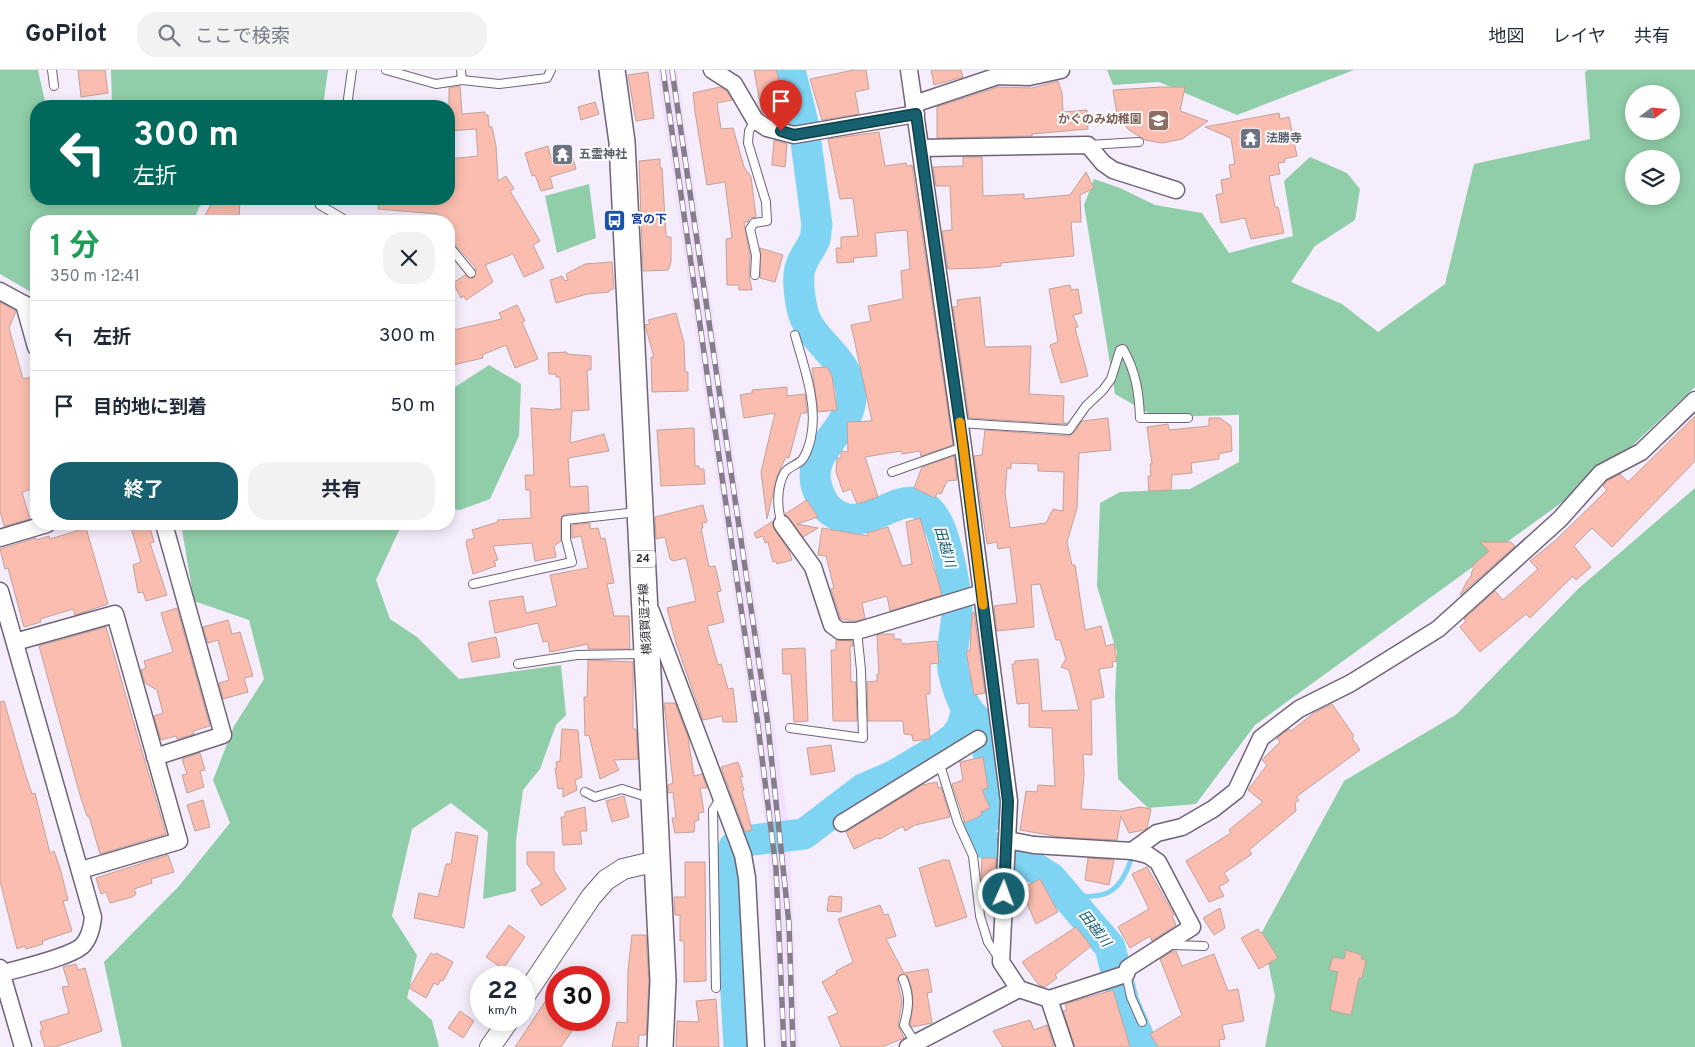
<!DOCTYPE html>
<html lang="ja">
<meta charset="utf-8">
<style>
:root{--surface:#fff;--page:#f2f2f3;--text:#1f2937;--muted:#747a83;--line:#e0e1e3;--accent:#17606f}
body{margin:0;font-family:Overpass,"Noto Sans JP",sans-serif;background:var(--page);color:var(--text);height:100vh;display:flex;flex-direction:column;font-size:19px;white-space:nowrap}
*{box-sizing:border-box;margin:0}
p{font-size:16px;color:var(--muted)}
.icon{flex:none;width:28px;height:28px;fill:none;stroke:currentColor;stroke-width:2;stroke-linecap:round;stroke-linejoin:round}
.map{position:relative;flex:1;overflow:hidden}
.side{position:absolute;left:30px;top:145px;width:425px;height:315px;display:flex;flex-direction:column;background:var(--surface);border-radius:20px;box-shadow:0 2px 12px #0003}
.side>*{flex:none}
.banner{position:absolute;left:30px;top:30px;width:425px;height:105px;border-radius:20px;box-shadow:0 2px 12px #0003;background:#00695c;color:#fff;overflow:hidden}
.needle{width:32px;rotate:74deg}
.buttons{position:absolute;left:1625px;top:15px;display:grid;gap:10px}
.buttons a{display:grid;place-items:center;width:55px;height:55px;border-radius:50%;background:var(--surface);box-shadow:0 2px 12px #0003;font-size:25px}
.speed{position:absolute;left:470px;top:896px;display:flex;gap:10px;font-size:25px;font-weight:700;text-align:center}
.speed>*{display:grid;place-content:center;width:65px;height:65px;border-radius:50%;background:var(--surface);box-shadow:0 2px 12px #0003;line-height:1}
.speed small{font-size:12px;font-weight:400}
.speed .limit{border:8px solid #d22;background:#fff;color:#111}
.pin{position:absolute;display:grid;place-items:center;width:42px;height:42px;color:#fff;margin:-51px -21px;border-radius:50% 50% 50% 0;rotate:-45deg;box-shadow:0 0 5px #0007}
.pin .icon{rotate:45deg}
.me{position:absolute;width:55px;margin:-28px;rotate:2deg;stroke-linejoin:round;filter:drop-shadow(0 0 4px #0008)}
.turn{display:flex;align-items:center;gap:18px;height:105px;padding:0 20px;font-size:22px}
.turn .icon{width:65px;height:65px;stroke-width:2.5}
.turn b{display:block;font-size:35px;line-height:42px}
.round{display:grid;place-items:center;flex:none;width:52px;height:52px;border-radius:20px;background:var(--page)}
.head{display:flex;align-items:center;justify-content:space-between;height:85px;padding:0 20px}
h1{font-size:30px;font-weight:700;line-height:38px;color:#1e9e55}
.button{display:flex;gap:10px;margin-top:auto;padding:10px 20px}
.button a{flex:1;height:58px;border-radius:20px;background:var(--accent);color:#fff;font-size:20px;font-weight:700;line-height:58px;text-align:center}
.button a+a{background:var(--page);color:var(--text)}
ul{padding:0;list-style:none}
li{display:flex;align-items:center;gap:15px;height:70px;padding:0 20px;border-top:1px solid var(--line)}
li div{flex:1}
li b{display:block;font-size:19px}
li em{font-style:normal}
header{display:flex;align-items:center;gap:30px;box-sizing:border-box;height:70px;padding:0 25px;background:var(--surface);border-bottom:1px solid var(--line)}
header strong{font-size:24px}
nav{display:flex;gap:28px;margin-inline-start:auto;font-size:18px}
.search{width:350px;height:45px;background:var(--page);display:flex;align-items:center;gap:12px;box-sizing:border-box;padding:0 18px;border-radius:20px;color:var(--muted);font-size:19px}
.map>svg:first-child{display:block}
</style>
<header>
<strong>GoPilot</strong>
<div class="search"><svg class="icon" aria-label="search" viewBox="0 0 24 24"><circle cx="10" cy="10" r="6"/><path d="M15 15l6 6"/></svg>ここで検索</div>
<nav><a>地図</a><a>レイヤ</a><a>共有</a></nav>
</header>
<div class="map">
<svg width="1695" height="977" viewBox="0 0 1695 977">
<rect width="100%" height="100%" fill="#f6edfc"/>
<g fill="#f3dffe">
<path d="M657,0H677L788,751L765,754L752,648Z"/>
<path d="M790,779L799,977H778L768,782Z"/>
</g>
<g fill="#90cea9" fill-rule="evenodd">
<path d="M0,0H38L46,36H36V129H208L199,137L194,151H36V225L0,204Z"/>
<path d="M111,0H328L323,36H112Z"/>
<path d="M1107,0H1354L1237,45L1159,12L1113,15Z"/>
<path d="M1588,0H1695V317L1605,401L1255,655L1196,734L1148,738L1118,709L1115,627L1117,583L1097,516L1100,433L1120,422L1190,419L1239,392V345L1155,347L1115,324L1084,135L1094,109L1120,118L1155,135L1202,143L1229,183L1293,166L1284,111L1310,87L1347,103L1360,119L1355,150L1315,176L1291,212L1342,234L1378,262L1445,214L1474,94L1590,69L1585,2ZM1634,24H1671V61H1634ZM1634,89H1671V126H1634Z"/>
<path d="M589,114L596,168L557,183L545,126Z"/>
<path d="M489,295L521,314L519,366L490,429L460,440L449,439V321Z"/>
<path d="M1695,418V977H1265L1275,926L1262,862L1344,711L1457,644L1578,519Z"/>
<path d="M181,454H402L376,510L390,549L417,567L459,609L561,595L566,645L556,655L540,699L523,720L516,770V821L483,829L488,762L451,733L412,759L392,846L417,885L407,928L432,950L439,977H122L104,892L179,816L230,753L213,710L234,656L264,609L249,550L194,531Z"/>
</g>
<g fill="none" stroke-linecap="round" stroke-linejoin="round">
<path stroke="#7fd4f4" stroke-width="5" d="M1066,825C1103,829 1120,827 1132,786"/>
<g stroke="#7fd4f4" stroke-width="31">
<path d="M790,0L804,57L817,155C816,159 816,165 815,169C810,181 800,191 799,204C798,214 800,228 802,238C808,273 853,288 851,328C849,364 801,383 819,423C822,430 825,437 831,441C871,473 908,399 937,452C946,468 958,525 957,544C956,561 950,583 953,600C956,614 960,627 967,639C972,646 980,652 984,659C987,665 987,675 988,682C992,700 995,719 998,737L976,760L978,770L1024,791L1051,808L1110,877L1124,933L1143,977"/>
<path d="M739,977L730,818V791L734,777L744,771L804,764L863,719L893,706L942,677L954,668L962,657L967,639"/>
</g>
</g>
<g fill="#fbbdaf" stroke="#c0a29a" fill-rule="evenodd">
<path d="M78,0H105L108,23L81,27Z"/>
<path d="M754,0H776L783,22L789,53L771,49L769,42L762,43Z"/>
<path d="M854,0H866L869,19L855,22L859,44L822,50L810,9Z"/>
<path d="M931,0H961L963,7L934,15Z"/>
<path d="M648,2L654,48L636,51L628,5Z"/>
<path d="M1058,11L1062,23L1063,42L1087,40L1088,59L1032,64V66L937,68V37L998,17L1032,18Z"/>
<path d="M460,16L462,44L485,42V45H488L489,57H492L496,76L498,111L506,106L514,119L510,121L540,171L533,175L544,198L524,207L513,184L485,195L493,212L466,230L464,226L461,228L453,213L465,205L469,208H474L476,198L453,172L449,163V151H441L438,144L378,139L379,129H449V89L478,86L476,59L449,61V18Z"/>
<path d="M720,17L727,21L732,30L717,33L721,59L733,58L744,97L751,107L756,147L749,148L748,152H744L750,186L749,205L752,220H739V215H727L726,169L732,168L725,112L707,115L695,42L693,23Z"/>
<path d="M1161,17H1185L1180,41L1208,51L1182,69L1162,73L1145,70L1129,60L1117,45L1113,20Z"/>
<path d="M595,32L599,44L581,50L578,37Z"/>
<path d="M1279,43L1280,49L1289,47L1297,86L1284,89L1285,92L1278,93L1280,104L1269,106L1275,137H1278L1284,163L1251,169L1245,148L1221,153L1216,125L1223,123L1221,110L1231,108L1229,95L1235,94L1231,68L1205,57Z"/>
<path d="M879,62L885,96L906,93L907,96L912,95L953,375L921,386L920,381L902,384L901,381L865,387L878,427L857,434L851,419L843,422L836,402L837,388H841V381L848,382L847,352L872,351L851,255L871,251L868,236L903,229L901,201L910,199L907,160L875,163L877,186L853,188L854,192L837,193L836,178H841V167L858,166L853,128L840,129L828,69Z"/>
<path d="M774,70L787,74L785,97L772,95Z"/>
<path d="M548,76L551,88L571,82L576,99L550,107L553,118L541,121L535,105L532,106L525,83Z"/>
<path d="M963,87H982L983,126L1024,124V129L1070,125L1086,102L1094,118L1080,125L1081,152H1071L1074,186L1001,193V196L981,198L948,199L942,161L952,160L950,116H936L933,97L963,96Z"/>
<path d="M660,89V98H662L666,165L667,167H671V192L668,200L643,201L639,91Z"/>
<path d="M214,129H240L239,151H202Z"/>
<path d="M760,178L783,185L775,212L760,208Z"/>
<path d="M612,192L614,219L609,220V222L587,224L556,233L550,210L562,206L565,211L568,210L566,204L585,194Z"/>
<path d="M1070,215L1071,220L1078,219L1082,243L1073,245L1078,257L1075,258L1088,306L1061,313L1050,275L1058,272L1049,219Z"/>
<path d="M980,227L985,277L1031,276L1029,324L1064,326L1063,353H1067L1066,354L969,348L953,237L958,236L957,230Z"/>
<path d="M0,232L16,241L9,258L23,309L31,307L36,324V418L22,422L30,449L4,456L0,441Z"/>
<path d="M517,235L525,251L522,252L538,289L515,298L506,275L482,285L483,288L449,296V261L502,249L499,243Z"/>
<path d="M676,243L684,273L685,302H688V321L652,322L651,287H654L645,255L650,254L648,250Z"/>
<path d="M567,282V284L591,286V300H587L589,340L572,341L570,373L604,364L609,381L568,388L570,417L588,416L589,442L565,444L561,447V471L554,476L556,487L535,491L532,473L493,476L498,490L494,491L496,496L473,504L466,473L467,470L475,468L472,460L498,452L497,450L531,448L530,420H526L525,405H534L531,338L555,340V339H561L560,307H556V304H549L548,283Z"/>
<path d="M827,297L832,306L837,340L818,342L812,298Z"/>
<path d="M787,317V326L805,324L807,343H801L789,388L786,387L777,406L767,449L761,402L775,343L744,348L740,325L752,323V320Z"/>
<path d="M1695,346V391L1612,477L1592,458L1574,476L1591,497L1576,510L1573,506L1530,548L1526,544L1480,582L1460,557L1466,551L1464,549L1495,521L1503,530L1538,499L1530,491L1556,470L1607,420L1603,416L1607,411L1620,404L1628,412Z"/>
<path d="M1108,348L1111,380L1079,383L1077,438L1067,472L1072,495H1075L1085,560L1101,556L1106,576L1114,574L1117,591L1112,592L1113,597L1099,599L1104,627L1091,630L1092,685L1083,684L1084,705L1081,739L1122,741L1140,737L1151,739L1147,758L1144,760L1129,763L1121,746L1117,770L1060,767L1020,760L1026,721L1037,722L1038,715L1055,716L1052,658L1029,657V633L1017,634L1012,594H1015V591L1038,589L1042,641L1079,640L1069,600L1061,597L1066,589L1060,570H1056L1040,514L1031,515L1034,557L997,561L994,536L1017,533L1010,477L998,479L997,472L987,474L974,386L982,385L985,360L1069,366L1074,363L1082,351ZM1011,393L1038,394V401L1064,402L1063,441L1053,439L1046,453L1010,458L1005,423L1007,398L1011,399Z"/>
<path d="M1209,348H1220L1231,356L1232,381L1219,384V389L1191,393L1192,403L1172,405L1171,420L1149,421L1148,406H1151L1150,394H1152L1147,357L1168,354L1169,360L1209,356Z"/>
<path d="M694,358L695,396H699V399H704L705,414L661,416L657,360Z"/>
<path d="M954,386L957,410L947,411L941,424L937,423L935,428L914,418L922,397Z"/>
<path d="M807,430L818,447L797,454L818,458L803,467L785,444Z"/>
<path d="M703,435L707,452L702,453L703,458H701L709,497L715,496L721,521L717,522L724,552L707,556L718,595L721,594L728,619L733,618L737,652H723L722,646L703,650L676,573L667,538L696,531L686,488L673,491L670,489L665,467L656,469L655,447Z"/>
<path d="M920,448L942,525L890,541L887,526L862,533L865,548L856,551L841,549L831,519L834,518L826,486L818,485L822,458L868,466L867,463L888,457L902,496L912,494L906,452Z"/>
<path d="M773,451L774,459L789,481L792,490L777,494L776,491L773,492L768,472L765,473L763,466L756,468L754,463Z"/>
<path d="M590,453V459L598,458L601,469L605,468L614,513L607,514L614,546H629L630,579H588V574L550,582L548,571L543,572L538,553L495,563L489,531L523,526L526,543L557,536L550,505L588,498L581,466L572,468V455Z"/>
<path d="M130,454H149L154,472L150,473L167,525L146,531L143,522L138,523L133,495L141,492Z"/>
<path d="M86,458L108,534L75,545L73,539L40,549L41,552L24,557L8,498L5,499L0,479L36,468V470L49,466L50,469Z"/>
<path d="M1480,472H1511L1515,476L1460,525L1467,511L1472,505L1471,503L1474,498L1472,496L1489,481Z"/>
<path d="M177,538L210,656L193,661L194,664L177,669L176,666L161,670L154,646L163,643L157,620L145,613L141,600L146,598L144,591L173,582L161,543Z"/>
<path d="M974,542L985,623L974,625L966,581H970L972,543Z"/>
<path d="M228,550L232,564L240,562L253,606L244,608L248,622L223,629L219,613L229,610L218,570L208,573L203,557Z"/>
<path d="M106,557L166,764L100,784L89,746H87L80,725L39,576Z"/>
<path d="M881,564H894V569H901V573L906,574L937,571L939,593L930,594V624H926L930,669L913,671L912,665L904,664L903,651H868L867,612L877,611V604H879L877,565Z"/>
<path d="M496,567L500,587L472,592L468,573Z"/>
<path d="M836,570L852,571L853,576H850L851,612H856L857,651H833L831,580H836Z"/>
<path d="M805,578L808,651L794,652L791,604H783L782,579Z"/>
<path d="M588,590L633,592V659H636L638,689L614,690L619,700L600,709L589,665L585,666L584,627H587Z"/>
<path d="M4,631L25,703L32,724L35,723L50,783L54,781L60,798L68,830L63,831L72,861L42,871L43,874L26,879L25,876L17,879L0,811V632Z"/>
<path d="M664,633H675L688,667L694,706L702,704L707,718H700L704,742L698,743L699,750L695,751L694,762L675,763L672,748H676L673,722L668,723V715L673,713Z"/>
<path d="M1332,634L1354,666L1352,668L1360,680L1296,727L1299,730L1295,733L1296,741L1249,780L1252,784L1224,803L1229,811L1219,817L1224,826L1209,832L1186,791L1231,763L1229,760L1263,732L1248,720L1267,695L1262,690L1280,672L1277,668L1289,659L1291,661L1314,643Z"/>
<path d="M562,659L578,660L582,707L575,710L577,720L563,727V718L558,719L555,698H557L556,692L560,691Z"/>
<path d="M831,675L835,701L811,705L807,678Z"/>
<path d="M200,683L205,700L200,701L204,717L187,723L182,705L187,704L182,689Z"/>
<path d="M983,687L988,718L982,720L990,738L981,742L982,745L965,753L952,714L963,710L960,692Z"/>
<path d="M738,692L743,707H740L744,720L742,721L752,760L745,762L721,697Z"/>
<path d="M937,712L938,718L941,717L950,747L915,755L905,761L903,756L880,769L877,768L854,779L846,762L922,715Z"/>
<path d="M624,726L629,747L612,752L606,731Z"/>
<path d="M203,730L210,757L195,761L187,735Z"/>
<path d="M585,737L587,761H580L582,774L563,775L561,747H565V742Z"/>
<path d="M456,762L478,766L464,858L414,848L419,823L438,827L446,794H451Z"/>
<path d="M527,782H554V800L566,819L541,836L531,820L542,814L527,794Z"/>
<path d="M168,785L174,802L151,809L152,813L134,819L136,824L132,827L110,833L106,822L101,824L96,808Z"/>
<path d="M982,788H996L994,839L985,842L981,810Z"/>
<path d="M1088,788L1114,790L1109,815L1085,810Z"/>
<path d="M943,790H949L967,847L936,857L919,798Z"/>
<path d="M685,792H705L706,911L684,912V871H680V845H675L674,827H685Z"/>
<path d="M1147,797L1174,845L1172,846L1176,855L1152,871L1150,866L1130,878L1118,857L1149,839L1132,804Z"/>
<path d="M1040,809L1058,842L1036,854L1021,819Z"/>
<path d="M829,826L842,827L841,842L827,841Z"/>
<path d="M880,835L884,845L888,844L896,866L886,869L904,903L928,899L932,922L927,923L932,953L912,957L910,954L913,937L912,920L908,907L902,904L897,909L902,932L898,955L904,968L882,977H841L828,947L838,943L822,912L837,903L836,901L853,892L838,849Z"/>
<path d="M1220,838L1225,858L1214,865L1203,848Z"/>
<path d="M509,855L525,867L503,899L486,887Z"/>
<path d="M1076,857L1091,876L1055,905L1057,908L1045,917L1039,915L1022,892Z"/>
<path d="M1258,859L1260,863L1262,862L1278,888L1259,899L1241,868Z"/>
<path d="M632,865H646L649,911L646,965H639L638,977H612L617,952L627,953L628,900Z"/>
<path d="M1346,880L1362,885L1361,889L1366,890L1362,908H1359L1351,945L1330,940L1338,902L1329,900L1333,887L1344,889Z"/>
<path d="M1174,881H1176L1182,896L1214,884L1228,921L1238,919L1244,951L1222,955L1225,969L1219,970L1220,977H1158L1150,964L1182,945L1160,889Z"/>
<path d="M431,883L434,885L436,883L453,892L443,911L441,910L438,915L434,913L426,928L409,918Z"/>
<path d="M76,894L78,900L85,898L102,961L55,977H45L40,961L43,960L40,952L69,943L62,917L69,916L63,897Z"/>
<path d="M556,915V950H568L576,955L561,977H515Z"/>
<path d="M1113,920L1130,977H1075L1063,941L1067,940L1065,934Z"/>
<path d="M716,929L719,977H676L677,951L699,952L696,931Z"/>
<path d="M460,941L474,951L463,968L448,958Z"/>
<path d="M1030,950L1034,960L1047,955L1054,977H1003L993,961Z"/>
</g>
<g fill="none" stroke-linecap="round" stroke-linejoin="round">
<defs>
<g id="service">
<path d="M52,0L54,16"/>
<path d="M386,0L436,14L462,10L499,14L547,8L551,0"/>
<path d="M461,0L462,10"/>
<path d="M347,36L352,0"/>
<path d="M755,50L749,61L748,73L766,132L767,151L754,153L750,159L756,185L755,205"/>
<path d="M1088,75L1139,72"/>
<path d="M322,129L320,135L347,151"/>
<path d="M449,176L471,203"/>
<path d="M960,353L1069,360L1086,336L1103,320L1111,309L1120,280L1123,279C1136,302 1139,322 1140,348H1188"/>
<path d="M892,402L963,377"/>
<path d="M782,454C777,439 776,417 785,402C789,397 796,395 801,391C806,386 810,373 811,367C818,334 804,297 795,265"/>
<path d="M473,514L572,492L566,469V450L637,442"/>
<path d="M518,594L577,585L643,584"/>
<path d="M790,658L863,668L861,600L857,561"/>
<path d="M939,692L958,753L973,786L980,846L988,872L998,887"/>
<path d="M585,722L595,727L622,719L650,728"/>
<path d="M1172,875L1204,876"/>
<path d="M1126,904L1131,927L1142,952"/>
<path d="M903,909C910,926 909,937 904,955L916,974"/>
<path d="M716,918L713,740L720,729"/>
</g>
<g id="minor">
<path d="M712,0L734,14L755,50L767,58L794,65L916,44"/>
<path d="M909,0L963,377L1009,731L1001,892L1019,919L1049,929L1065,977"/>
<path d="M914,34L998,6L1029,7L1061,0"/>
<path d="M921,78L1088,75L1103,93L1113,100L1176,120"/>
<path d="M0,221L33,239"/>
<path d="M24,234L36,277"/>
<path d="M782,454L813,497L832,555L840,561H857L982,523"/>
<path d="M0,468L47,454"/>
<path d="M0,521L93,847C92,857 90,868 82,876C68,888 20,898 0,904"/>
<path d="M651,541L743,785L747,808L756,977"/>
<path d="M15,572L115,544L179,771L81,800"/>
<path d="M155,687L223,665L164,454"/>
<path d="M842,753L978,669"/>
<path d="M1007,770L1034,775L1132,781L1148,785L1158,792L1192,857L1128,898L1126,904L1049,929"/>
<path d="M1132,781L1157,763L1182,757L1213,739L1236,721L1261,668L1299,639L1351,613L1438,559L1560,449L1601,403L1641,382L1695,330"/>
<path d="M0,898L23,977"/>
<path d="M908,977L1019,919"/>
</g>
<g id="tertiary">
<path d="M524,927L591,827L606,810L623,799L657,791"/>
<path d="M490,977L509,950"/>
</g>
<path id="primary" d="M612,0L622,72L663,911L660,977"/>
</defs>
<use href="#service" stroke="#706378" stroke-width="10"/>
<use href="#minor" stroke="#706378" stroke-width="19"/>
<use href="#tertiary" stroke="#706378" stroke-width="22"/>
<use href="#primary" stroke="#706378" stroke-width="28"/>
<use href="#service" stroke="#fff" stroke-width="8"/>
<use href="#minor" stroke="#fff" stroke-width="16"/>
<use href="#tertiary" stroke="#fff" stroke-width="20"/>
<use href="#primary" stroke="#fff" stroke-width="25"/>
<defs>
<g id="rail">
<path d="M663,0L757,648L776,799L784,977"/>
<path d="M672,0L767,647L789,854L793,977"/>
</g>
</defs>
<use href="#rail" stroke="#857e8a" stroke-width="5.5"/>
<use href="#rail" stroke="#fefefe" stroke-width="4" stroke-dasharray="11" stroke-linecap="butt"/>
</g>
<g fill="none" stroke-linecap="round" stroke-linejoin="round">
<defs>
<path id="route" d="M781,61L794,65L916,44L963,376L1008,731L1004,824"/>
</defs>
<use href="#route" stroke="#0f3e48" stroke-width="12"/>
<use href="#route" stroke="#17606f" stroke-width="9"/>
<path stroke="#f59e0b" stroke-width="9" d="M960,352L983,535"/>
</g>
<defs>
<symbol id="school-square" viewBox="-11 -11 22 22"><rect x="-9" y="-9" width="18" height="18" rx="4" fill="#8d6e63" stroke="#fefefe"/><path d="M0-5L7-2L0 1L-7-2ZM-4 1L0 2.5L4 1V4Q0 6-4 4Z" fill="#fff"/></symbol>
<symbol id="temple-square" viewBox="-11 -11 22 22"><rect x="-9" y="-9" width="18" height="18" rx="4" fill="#6b7280" stroke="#fefefe"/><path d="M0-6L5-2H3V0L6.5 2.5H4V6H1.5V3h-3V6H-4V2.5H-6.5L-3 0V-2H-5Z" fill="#fff"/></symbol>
<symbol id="bus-square" viewBox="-11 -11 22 22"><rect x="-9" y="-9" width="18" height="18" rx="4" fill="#1a4fb4" stroke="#fefefe"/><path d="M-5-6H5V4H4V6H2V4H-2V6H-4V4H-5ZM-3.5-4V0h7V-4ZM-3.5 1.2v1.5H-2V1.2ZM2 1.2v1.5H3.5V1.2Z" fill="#fff"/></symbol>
</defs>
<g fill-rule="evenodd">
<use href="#school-square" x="1146" y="38" width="25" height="25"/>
<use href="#temple-square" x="1238" y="56" width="25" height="25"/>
<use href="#temple-square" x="550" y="72" width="25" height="25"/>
<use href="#bus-square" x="602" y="138" width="25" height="25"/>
</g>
<g text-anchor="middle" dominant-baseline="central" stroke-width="4" stroke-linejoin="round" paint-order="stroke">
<rect fill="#fefefe" stroke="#6e6a71" stroke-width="1" x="630.5" y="480.5" width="25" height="17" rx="4"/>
<g font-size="11" font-weight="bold" fill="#312b35">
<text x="643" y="489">24</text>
</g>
<g font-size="12" font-weight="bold" fill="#785e54" stroke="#fefefe" text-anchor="end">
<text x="1142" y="50">かぐのみ幼稚園</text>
</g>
<g font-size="12" font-weight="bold" fill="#5b616d" stroke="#fefefe" text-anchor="start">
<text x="1266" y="69">法勝寺</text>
<text x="579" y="85">五霊神社</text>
</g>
<g font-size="12" font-weight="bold" fill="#164399" stroke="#fefefe" text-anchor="start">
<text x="631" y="150">宮の下</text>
</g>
<g font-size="12" fill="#312b35" stroke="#fefefe">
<text transform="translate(646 549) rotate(-93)">横須賀逗子線</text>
</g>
<g font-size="14" font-style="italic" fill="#155a70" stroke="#fefefe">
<text transform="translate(944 477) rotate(74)">田越川</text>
<text transform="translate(1094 859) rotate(52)">田越川</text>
</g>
</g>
</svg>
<div class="buttons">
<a><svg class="needle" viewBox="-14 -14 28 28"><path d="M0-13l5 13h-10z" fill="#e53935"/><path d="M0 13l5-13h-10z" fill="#747a83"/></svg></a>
<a><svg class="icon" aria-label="layers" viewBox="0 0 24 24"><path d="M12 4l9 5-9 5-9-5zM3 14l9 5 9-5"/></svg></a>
</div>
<div class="speed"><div>22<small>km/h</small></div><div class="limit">30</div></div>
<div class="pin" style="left:781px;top:61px;background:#d93025"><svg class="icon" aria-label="arrive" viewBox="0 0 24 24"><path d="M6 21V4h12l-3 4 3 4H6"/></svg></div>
<svg class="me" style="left:1004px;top:824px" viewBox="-20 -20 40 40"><circle r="17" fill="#17606f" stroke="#fff" stroke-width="3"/><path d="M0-11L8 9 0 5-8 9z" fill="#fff"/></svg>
<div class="banner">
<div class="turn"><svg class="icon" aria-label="left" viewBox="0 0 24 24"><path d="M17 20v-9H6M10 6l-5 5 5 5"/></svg><div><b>300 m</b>左折</div></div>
</div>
<section class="side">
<div class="head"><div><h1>1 分</h1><p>350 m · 12:41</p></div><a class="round"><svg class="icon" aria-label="close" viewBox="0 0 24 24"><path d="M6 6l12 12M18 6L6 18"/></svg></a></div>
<ul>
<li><svg class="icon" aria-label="left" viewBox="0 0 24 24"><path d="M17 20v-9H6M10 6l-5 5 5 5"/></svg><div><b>左折</b></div><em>300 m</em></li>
<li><svg class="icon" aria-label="arrive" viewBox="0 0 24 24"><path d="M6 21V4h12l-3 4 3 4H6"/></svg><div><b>目的地に到着</b></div><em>50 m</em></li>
</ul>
<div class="button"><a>終了</a><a>共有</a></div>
</section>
</div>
